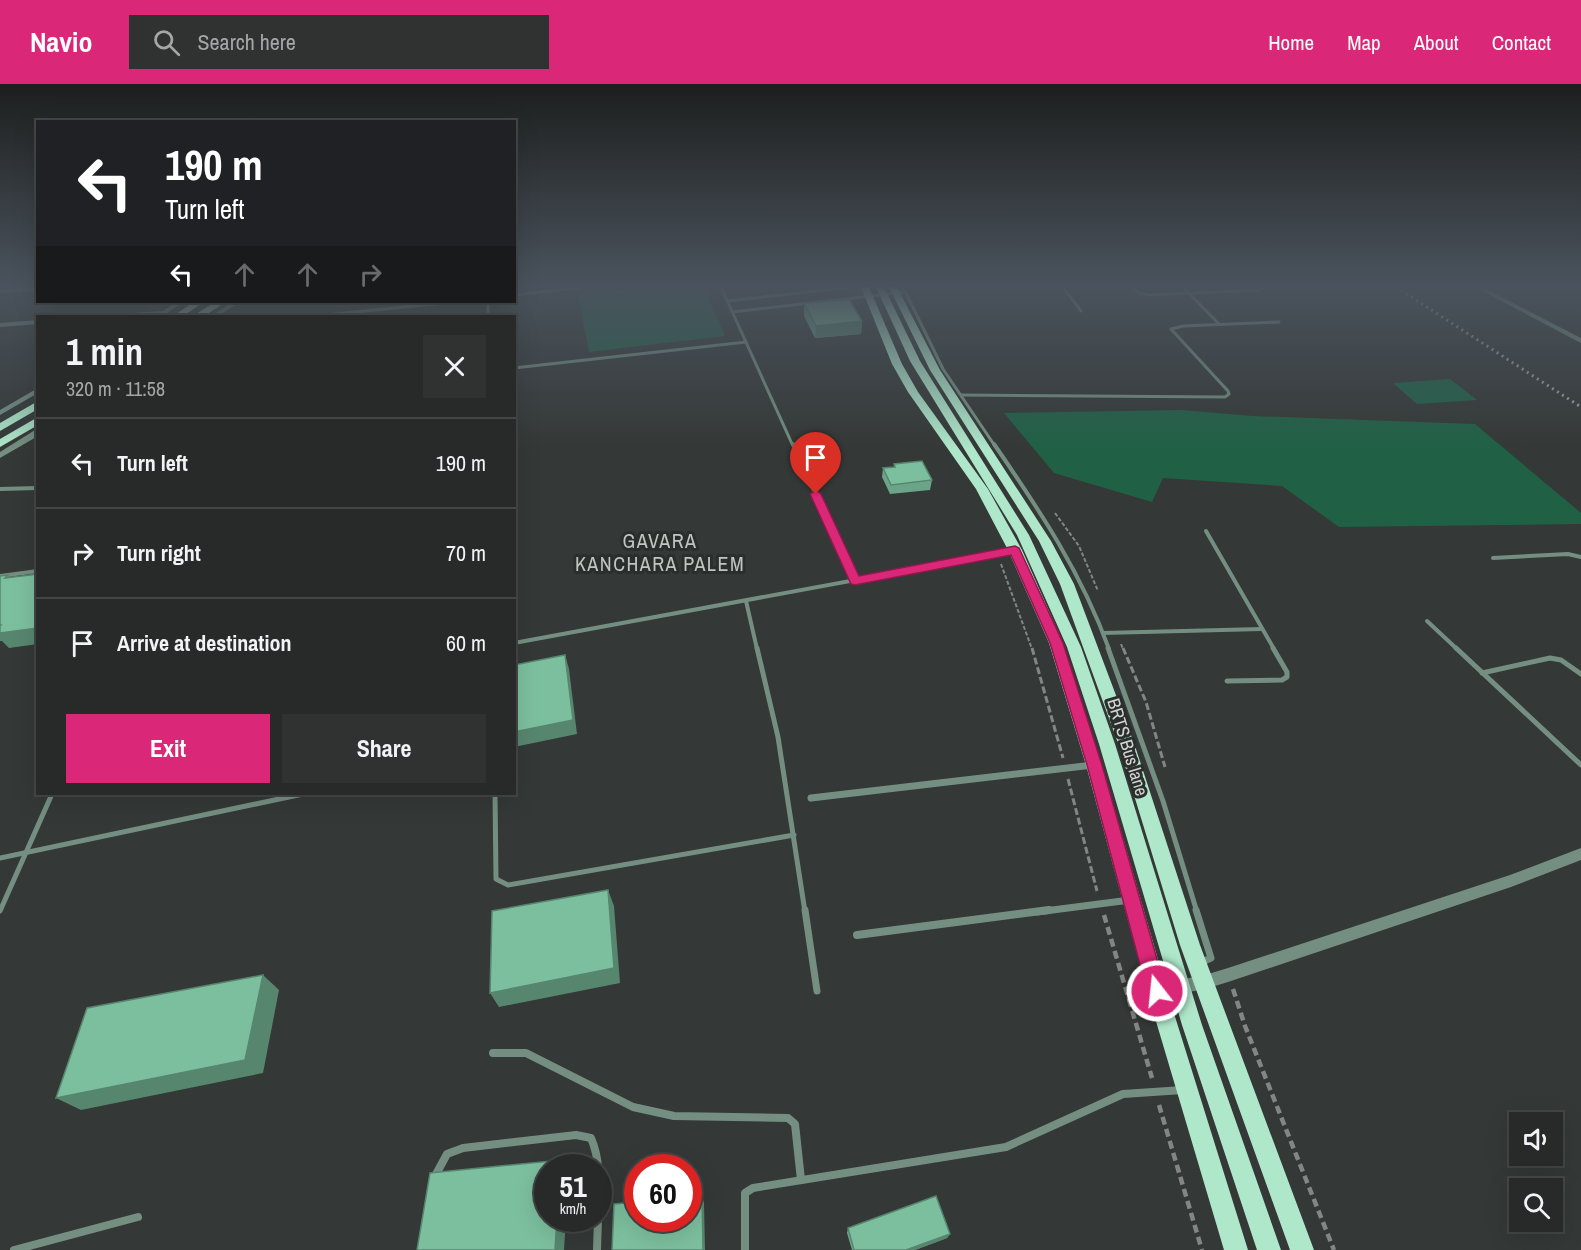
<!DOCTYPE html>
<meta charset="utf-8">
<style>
:root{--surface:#272a28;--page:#2f3230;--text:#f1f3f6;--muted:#a4a7a8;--line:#434645;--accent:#db2777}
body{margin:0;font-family:"Archivo Narrow",sans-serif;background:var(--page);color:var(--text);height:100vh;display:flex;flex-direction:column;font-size:22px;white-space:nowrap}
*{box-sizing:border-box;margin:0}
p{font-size:20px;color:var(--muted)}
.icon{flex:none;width:33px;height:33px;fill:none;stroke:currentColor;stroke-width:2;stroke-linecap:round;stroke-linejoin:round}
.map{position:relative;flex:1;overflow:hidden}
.details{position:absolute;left:36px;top:231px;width:480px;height:480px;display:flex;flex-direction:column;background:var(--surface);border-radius:0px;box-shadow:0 6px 24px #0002,0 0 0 2px var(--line)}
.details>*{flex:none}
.hud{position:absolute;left:36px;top:36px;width:480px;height:183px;border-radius:0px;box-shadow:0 6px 24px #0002,0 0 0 2px var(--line);background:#202124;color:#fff;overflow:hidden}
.tools{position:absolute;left:1509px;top:1028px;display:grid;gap:12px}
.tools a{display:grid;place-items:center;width:54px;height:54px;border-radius:0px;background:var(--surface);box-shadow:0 6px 24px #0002,0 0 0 2px var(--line);font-size:30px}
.speed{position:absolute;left:534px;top:1070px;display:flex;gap:12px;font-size:30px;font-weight:700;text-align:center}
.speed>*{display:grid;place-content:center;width:78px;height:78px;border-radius:50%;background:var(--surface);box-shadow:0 6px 24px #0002,0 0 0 2px var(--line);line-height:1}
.speed small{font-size:15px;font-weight:400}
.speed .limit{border:9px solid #d22;background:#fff;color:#111}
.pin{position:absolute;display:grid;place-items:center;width:51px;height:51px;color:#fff;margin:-62px -26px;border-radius:50% 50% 50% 0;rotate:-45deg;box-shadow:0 0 6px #0007}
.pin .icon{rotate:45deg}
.me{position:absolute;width:66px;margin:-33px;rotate:344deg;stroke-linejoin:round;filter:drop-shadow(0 0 4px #0008)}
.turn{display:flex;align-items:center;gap:21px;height:126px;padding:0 30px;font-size:27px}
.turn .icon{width:78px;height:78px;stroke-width:2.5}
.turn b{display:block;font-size:42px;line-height:51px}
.lanes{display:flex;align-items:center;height:57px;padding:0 30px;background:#0003;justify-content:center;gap:30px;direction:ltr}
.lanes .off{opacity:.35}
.round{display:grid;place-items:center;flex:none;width:63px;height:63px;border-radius:0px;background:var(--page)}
.headline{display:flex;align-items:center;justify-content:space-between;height:102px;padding:0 30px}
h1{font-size:36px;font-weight:700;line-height:45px}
.cta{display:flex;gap:12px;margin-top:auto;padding:12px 30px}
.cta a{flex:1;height:69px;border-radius:0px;background:var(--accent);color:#fff;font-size:24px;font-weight:700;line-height:69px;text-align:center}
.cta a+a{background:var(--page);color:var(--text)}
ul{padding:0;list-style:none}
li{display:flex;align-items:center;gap:18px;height:90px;padding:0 30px;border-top:2px solid var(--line)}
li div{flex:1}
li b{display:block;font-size:22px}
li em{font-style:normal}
header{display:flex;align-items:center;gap:36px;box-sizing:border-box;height:84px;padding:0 30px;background:var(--accent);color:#fff}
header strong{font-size:28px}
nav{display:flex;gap:33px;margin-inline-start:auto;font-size:21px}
.search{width:420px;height:54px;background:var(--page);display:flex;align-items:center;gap:15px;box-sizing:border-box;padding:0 21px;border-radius:0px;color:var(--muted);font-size:22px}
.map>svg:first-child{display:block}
</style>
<header>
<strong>Navio</strong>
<div class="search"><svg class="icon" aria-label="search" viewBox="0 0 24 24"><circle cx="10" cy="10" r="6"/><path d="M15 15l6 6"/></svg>Search here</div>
<nav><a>Home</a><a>Map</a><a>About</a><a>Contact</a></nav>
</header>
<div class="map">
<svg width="1581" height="1166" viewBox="0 0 1581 1166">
<rect width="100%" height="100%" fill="#343836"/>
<g fill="#206146">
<path d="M643,203H704L725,252L589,268L578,210Z"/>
<path d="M1450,295L1477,316L1417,320L1393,299Z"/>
<path d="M1182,326L1253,332L1475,340L1581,429V440L1339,443L1282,402L1163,394L1152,418L1054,389L1004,329Z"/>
</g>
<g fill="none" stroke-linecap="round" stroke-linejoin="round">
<g stroke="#838684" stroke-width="2" stroke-dasharray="4 2" stroke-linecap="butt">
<path d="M1055,429L1079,462L1098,507"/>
<path d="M1001,480L1032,565"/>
<path d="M1121,560L1123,565"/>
</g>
<g stroke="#838684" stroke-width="3" stroke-dasharray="7 3" stroke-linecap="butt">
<path d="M1032,564L1063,674"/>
<path d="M1123,564L1146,618L1165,683"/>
<path d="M1068,695L1097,807"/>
</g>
<g stroke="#838684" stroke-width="4.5" stroke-dasharray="8 4.5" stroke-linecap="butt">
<path d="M1104,831L1152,994"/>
<path d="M1233,905L1245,942L1334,1166"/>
<path d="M1159,1021L1202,1166"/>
</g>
<g stroke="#748f81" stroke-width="3">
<path d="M721,203L793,362"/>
<path d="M903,203L943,285L995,362"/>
<path d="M1063,203L1081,227"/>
<path d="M1133,203L1139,209L1150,211L1259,206L1263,203"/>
<path d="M1183,203L1219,240"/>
<path d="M514,211L585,203"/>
<path d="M727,217L853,203"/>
<path d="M488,218V232"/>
<path d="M732,228L906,208"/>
<path d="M316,232L453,218"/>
<path d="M514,284L746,258"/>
<path d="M961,311L1225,313L1229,310L1228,307L1171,245L1183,242L1279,238"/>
</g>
<g stroke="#748f81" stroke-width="4">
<path d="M793,360L855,497"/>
<path d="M994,360C1040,427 1081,488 1109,565"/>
<path d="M0,405L38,404"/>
<path d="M1206,447L1274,565"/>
<path d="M1493,474L1568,470L1581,473"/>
<path d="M0,492L38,487"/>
<path d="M746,517L757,565"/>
<path d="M1427,537L1457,565"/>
<path d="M1103,549L1262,545"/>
<path d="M514,559L1013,467"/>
</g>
<g stroke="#748f81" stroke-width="5">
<path d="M757,564L778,653L805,828"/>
<path d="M1108,564L1163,717L1197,828"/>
<path d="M1456,564L1581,681"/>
<path d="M1482,589L1550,574L1561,576L1581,590"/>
<path d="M1227,597L1282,596L1287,593V588L1273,564"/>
<path d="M495,710L496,795L508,801L794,751"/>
<path d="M0,774L303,710"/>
<path d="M0,827L52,710"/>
</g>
<g stroke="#748f81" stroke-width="7">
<path d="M805,826L817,907"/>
<path d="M1196,826L1211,874L1200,879"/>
</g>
<g stroke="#748f81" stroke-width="4">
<path d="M0,207L38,205"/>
<path d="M113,232L164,229"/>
<path d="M0,241L38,238"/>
</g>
<g stroke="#748f81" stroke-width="7">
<path d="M811,714L1093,681"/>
<path d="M1037,828L1130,816"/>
</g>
<g stroke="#748f81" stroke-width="8">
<path d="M857,851L1049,826"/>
<path d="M493,969H526L633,1023L674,1032L788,1034L795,1040L801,1096"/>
<path d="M434,1094L447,1070L463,1064L576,1051L591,1054C600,1075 599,1095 598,1117"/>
<path d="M14,1166L138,1133"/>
<path d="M597,1166L598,1134"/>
<path d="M745,1166V1109L753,1104L1006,1063L1123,1010L1183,1006"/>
</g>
<g fill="#748f81" fill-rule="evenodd">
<path d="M1475,203H1482L1581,254V259Z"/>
<path d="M177,218H184L162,232H155Z"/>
<path d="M233,218H240L218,232H211Z"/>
<path d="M38,304V309L0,331V326Z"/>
<path d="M35,346H38V352L0,374V368Z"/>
<path d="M1581,764V776L1511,803L1228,898L1205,905L1157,914L1152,912L1150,907L1152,902L1157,900L1205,891L1228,884L1510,791Z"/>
</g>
<g fill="#aee7ca" fill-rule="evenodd">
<path d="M861,203H869L902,280L918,308L988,405L1022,466L1063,559L1102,681L1167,907L1248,1166H1224L1147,907L1086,681L1049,559L1008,466L976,405L908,308L892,280Z"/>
<path d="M876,203H884L920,277L1029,451L1081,563L1115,660L1202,941L1281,1166H1257L1182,941L1099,660L1067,563L1017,451L910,277Z"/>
<path d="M889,203H897L940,286L1051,457L1074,500L1134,659L1200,861L1314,1166H1290L1180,861L1118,659L1060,500L1039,457L930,286Z"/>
<path d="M194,218H204L183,232H173Z"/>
<path d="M215,218H226L204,232H193Z"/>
<path d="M38,317V325L0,347V339Z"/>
<path d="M38,333V341L0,363V355Z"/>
</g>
<path stroke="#a0a3a1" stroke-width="3" stroke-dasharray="2 4" stroke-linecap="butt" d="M1396,203L1581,323"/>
</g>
<g fill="#6ba488">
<path d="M804,219L862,237L861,250L815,254L804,232Z"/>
<path d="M894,380L932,396L930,406L890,410L882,393L883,384L894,383Z"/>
<path d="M848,1144L950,1150L947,1154L915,1166H852L847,1149Z"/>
</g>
<g fill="#57866f">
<path d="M862,237L861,250L815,254L816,242Z"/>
<path d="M0,541L38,544V560L9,564L2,557H0Z"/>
<path d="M565,571L569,585L577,650L514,663V648Z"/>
<path d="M608,806L614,822L620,899L499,923L490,909Z"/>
<path d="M263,891L279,906L263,989L81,1026L56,1014Z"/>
<path d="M562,1076L567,1083H561Z"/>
<path d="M702,1112L704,1119L705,1166H703Z"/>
<path d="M557,1134H566L564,1166H555Z"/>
<path d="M950,1150L947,1154L915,1166H906Z"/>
</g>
<g fill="#7cbf9e" stroke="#57866f" stroke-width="1.5">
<path d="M849,215L862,237L816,242L804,219Z"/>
<path d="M922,377L932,396L891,401L883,384L895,383L894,380Z"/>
<path d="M38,490V544L0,549V542L1,541H0V492L8,491L5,494Z"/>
<path d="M565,571L573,636L514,648V581Z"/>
<path d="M608,806L614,884L490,909L492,827Z"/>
<path d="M263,891L245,976L56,1014L87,924Z"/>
<path d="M562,1076L561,1083H548V1134H557L555,1166H417L430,1089Z"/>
<path d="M702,1112L703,1166H612L614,1120L638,1118V1134H688V1113Z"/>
<path d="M936,1112L950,1150L906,1166H854L848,1144Z"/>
</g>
<linearGradient id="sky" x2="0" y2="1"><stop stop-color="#1d1f1e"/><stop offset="0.55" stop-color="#4a535d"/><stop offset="1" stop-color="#4a535d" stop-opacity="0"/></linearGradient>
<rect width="1581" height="366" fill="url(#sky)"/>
<path fill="#db2777" stroke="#8e194d" stroke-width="1.5" d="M816,406L821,410L859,492L1015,462L1019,464L1063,559L1102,681L1166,907L1163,914L1157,916L1150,914L1147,907L1087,681L1050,559L1011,471L855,501L851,500L810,410Z"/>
<g text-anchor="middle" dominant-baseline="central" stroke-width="6" stroke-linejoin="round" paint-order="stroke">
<g font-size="18" fill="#d1d4d2" stroke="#2a2e2c">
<text transform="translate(1128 663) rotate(73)">BRTS Bus lane</text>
</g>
<g font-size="20" letter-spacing="1.5" fill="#c0c5c2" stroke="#2a2e2c">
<text x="660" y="456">GAVARA<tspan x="660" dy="23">KANCHARA PALEM</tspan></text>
</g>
</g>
</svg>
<div class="tools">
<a><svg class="icon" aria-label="sound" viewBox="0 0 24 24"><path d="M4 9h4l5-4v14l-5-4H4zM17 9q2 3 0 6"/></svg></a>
<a><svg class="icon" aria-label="search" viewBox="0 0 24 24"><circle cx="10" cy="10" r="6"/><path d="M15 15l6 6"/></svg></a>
</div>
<div class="speed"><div>51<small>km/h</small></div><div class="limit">60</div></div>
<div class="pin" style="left:816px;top:410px;background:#d93025"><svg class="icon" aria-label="arrive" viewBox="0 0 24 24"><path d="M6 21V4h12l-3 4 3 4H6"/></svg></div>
<svg class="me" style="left:1157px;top:907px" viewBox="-20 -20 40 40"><circle r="17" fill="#db2777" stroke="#fff" stroke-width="3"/><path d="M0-11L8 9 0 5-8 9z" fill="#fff"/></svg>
<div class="hud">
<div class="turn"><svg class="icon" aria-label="left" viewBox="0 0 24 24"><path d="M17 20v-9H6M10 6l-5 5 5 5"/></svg><div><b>190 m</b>Turn left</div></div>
<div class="lanes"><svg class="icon" aria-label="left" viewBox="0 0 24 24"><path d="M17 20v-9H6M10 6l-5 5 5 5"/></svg><svg class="icon off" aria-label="ahead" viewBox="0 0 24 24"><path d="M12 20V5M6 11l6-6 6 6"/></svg><svg class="icon off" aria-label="ahead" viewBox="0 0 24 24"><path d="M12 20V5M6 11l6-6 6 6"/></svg><svg class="icon off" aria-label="right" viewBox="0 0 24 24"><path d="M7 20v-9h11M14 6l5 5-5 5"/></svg></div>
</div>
<section class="details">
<div class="headline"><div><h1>1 min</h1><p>320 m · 11:58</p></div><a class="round"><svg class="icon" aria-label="close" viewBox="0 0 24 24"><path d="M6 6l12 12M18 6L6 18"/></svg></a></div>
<ul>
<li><svg class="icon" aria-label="left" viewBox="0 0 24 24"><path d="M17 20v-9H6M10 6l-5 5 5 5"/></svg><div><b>Turn left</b></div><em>190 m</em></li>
<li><svg class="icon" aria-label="right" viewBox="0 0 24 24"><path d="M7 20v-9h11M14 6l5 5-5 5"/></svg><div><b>Turn right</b></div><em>70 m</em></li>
<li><svg class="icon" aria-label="arrive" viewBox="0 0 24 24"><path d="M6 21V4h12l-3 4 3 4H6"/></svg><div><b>Arrive at destination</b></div><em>60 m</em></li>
</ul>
<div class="cta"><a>Exit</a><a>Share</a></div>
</section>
</div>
